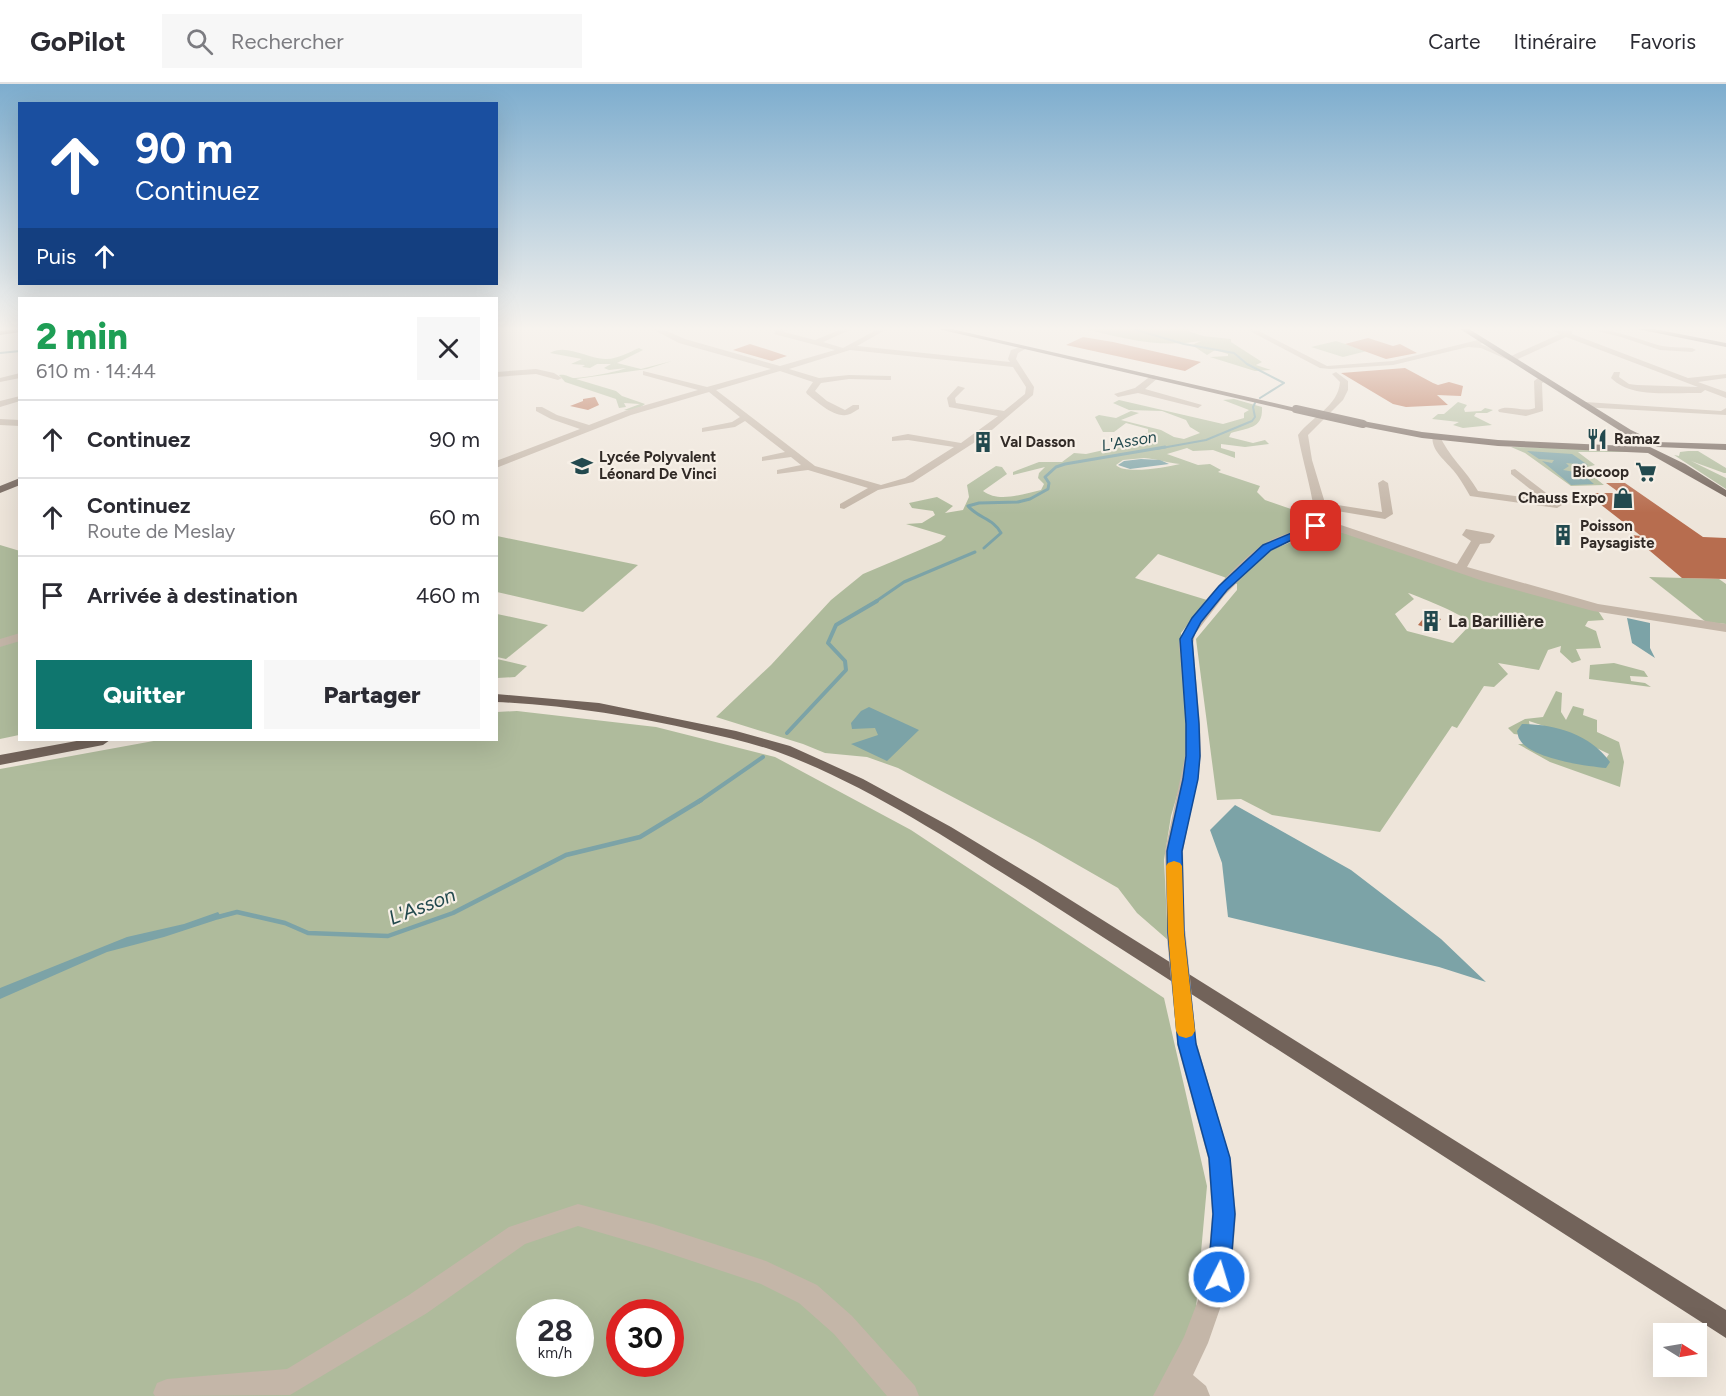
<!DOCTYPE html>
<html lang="fr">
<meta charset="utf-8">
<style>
:root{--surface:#fff;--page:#f7f7f7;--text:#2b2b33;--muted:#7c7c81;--line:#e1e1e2;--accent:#0f766e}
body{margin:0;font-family:Figtree,sans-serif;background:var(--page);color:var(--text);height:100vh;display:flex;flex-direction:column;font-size:22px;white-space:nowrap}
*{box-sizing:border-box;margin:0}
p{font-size:20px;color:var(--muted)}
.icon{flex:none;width:33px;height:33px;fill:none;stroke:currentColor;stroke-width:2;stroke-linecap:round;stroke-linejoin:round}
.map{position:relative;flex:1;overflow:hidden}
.side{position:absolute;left:18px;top:213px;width:480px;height:444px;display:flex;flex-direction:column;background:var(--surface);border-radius:0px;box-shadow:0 6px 24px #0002}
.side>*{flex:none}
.top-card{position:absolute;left:18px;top:18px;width:480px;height:183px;border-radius:0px;box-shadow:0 6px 24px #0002;background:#1a4fa0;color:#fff;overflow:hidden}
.needle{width:39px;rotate:101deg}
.buttons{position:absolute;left:1653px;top:1239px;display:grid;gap:12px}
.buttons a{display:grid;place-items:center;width:54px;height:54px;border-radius:0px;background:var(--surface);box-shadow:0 6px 24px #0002;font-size:30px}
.speed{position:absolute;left:516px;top:1215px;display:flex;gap:12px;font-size:30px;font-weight:700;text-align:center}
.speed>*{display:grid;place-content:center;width:78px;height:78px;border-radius:50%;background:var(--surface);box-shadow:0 6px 24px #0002;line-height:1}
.speed small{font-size:15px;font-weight:400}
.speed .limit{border:9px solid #d22;background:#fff;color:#111}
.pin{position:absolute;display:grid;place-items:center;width:51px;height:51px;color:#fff;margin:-26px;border-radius:12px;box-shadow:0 3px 9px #0006}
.me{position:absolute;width:66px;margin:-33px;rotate:5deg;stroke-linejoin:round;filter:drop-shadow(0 0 4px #0008)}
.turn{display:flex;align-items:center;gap:21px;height:126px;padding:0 18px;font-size:27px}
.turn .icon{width:78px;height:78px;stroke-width:2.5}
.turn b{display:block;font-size:42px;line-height:51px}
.then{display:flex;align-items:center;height:57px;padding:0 18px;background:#0003;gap:12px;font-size:22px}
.round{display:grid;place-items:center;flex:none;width:63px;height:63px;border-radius:0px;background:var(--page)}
.overview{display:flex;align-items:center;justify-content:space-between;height:102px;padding:0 18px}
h1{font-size:36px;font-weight:800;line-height:45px;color:#1e9e55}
.button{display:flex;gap:12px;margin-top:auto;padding:12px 18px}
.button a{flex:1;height:69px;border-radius:0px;background:var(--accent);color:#fff;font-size:24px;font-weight:800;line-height:69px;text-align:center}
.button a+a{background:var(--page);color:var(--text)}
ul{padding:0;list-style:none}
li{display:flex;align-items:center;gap:18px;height:78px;padding:0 18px;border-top:2px solid var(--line)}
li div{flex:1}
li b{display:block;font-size:22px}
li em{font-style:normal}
header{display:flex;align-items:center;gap:36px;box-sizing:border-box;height:84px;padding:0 30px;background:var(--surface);border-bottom:2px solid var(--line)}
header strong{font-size:28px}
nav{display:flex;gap:33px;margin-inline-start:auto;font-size:21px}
.search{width:420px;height:54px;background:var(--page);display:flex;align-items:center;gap:15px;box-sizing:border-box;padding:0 21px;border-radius:0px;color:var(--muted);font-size:22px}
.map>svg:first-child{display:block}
</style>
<header>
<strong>GoPilot</strong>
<div class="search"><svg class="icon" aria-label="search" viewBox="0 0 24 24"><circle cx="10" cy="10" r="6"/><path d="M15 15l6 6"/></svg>Rechercher</div>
<nav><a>Carte</a><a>Itinéraire</a><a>Favoris</a></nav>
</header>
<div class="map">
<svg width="1726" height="1312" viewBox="0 0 1726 1312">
<rect width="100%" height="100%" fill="#eee5da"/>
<g fill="#afbb9c" fill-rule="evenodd">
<path d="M1085,245H1191L1188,247L1203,252L1231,255V258L1262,278L1256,281L1271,286L1255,287L1210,273L1228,272V270L1215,266L1207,271L1192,261L1201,257C1157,264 1127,255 1085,245Z"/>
<path d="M1336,257L1367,267L1343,273L1311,263Z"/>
<path d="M639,264L643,266L617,279L641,285L672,277L647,285L576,295L616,307L622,312L645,320C639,325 632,327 624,326L640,320L624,319L626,323L619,324L616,315L565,298L559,291C566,290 568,293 573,294C584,294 617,288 626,284L609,286L604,284L611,280H597L590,284L582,283L585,281L571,280L582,275L550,269C567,259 589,276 607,275C617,275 630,268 639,264Z"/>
<path d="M1234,315L1262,323C1263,345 1249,343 1231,349L1229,353L1253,359L1265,356L1269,360L1245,363L1221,360V364L1235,368V374L1213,366L1193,367L1187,364L1167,370L1198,381L1210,380L1221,386L1218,388L1260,402L1257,408L1265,416L1314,433L1308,441L1262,462L1271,466L1319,447L1331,445L1597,525L1604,536L1588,537L1585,542L1596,547L1601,564L1576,565L1581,576L1572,579L1560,568L1561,562L1548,566L1539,586L1498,579L1508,590L1494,603L1484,602L1457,644L1452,642L1380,748L1272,731L1241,715L1217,716L1196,555L1237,506V500L1224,493L1158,470L1135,494L1207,516L1181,549L1186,624V681L1171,732L1164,776L1168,856L1137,829L1118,804L1036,757L898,684L867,673L825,669L803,660L716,633L771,581L831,516L863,490L941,457L946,452L906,440L922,439L935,431L933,427L912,424L909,419L937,413L953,422L945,429L963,426L969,413L967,401L996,382L1002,383L1007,390L983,407C999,419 1022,410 1041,406L1044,400L1038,394L1039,389L1045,383L1013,391V388L1039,378H1062L1074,369L1086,370L1126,361L1127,355L1148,349V345L1126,339L1114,348H1103L1095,333L1099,331L1116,334L1131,327L1139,329L1121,336L1161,346L1174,353L1184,355L1200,349L1190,343L1186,336L1162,327L1129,326L1113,319L1119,316L1223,340L1244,334V329L1249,326L1223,316ZM1144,374C1157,375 1168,379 1180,380C1167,383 1125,391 1116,381L1123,376ZM1408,509C1416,511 1460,530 1464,534C1466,536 1467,539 1469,542L1453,559L1407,547L1395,530L1414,515Z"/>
<path d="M1458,318L1467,321L1464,325L1465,328L1481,327L1485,324L1493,326L1487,329H1476L1474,332L1492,341L1463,344L1453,341L1459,338L1432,335L1438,330H1444Z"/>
<path d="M1511,363L1635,366L1640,368H1578L1595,381L1576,386L1589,389L1604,401L1571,402L1525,369Z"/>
<path d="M1688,367H1698L1726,384V389H1724L1691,377L1726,394V405L1674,371L1679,372L1680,368Z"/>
<path d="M497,452L638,481L583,528L497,508Z"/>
<path d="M0,461L20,467L19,651L0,655Z"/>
<path d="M1649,493L1719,495L1726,500V540L1706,538Z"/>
<path d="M497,530L548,541L506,575L497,573Z"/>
<path d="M497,575L527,582L515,593L497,594Z"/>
<path d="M1614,579L1644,587L1648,593L1630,592L1631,597L1645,599L1651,603L1589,595L1590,581Z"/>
<path d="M1556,607L1562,609L1561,628L1566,636L1573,622L1584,625L1583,631L1597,636V648L1619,658L1624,678L1620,703L1550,678L1518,660H1531L1601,682L1609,670L1565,649L1529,637L1531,652L1514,650L1508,644L1525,635L1543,633Z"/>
<path d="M517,627L656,643L775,673L911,746L1164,914L1207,1102L1188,1312H0V685L159,656H496L497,628ZM530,1228H580V1280H530ZM620,1228H670V1280H620Z"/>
</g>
<g fill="#7ca3a7">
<path d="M1527,367L1572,370L1588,381L1566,379L1569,382L1563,386L1581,389L1594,400L1571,401L1542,377L1552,379L1554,376L1539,375Z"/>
<path d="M1141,375L1160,376L1169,380L1130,385L1118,381L1124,377Z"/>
<path d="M1627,534L1650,539V564L1655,574L1632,559Z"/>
<path d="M869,623L919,646L887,677L851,660L878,651L875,644L852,645L851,639L861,627Z"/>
<path d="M1522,640C1554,640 1590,650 1610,678L1606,684C1586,682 1531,675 1520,656C1518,654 1518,650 1517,647Z"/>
<path d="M1235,721L1351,786L1441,855L1486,898L1439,883L1228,833L1222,779L1210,746Z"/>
<path d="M218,828L222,834L164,853L107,868L0,915V904L127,853L184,840Z"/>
</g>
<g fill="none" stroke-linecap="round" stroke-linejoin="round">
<g stroke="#7ca3a7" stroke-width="2">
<path d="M1133,245L1184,260L1234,269L1247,280L1284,299L1260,314"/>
<path d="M0,269L20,267"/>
<path d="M1156,365L1206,356L1252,337L1255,333L1253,323L1255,319"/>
</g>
<g stroke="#7ca3a7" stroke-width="3">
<path d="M984,464L1001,449C994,435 978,434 968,422L979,419L1018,418L1030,415L1048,405L1049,399L1045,393L1056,383L1065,380L1165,363"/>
<path d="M875,518L904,498L975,468"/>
</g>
<g stroke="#7ca3a7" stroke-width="4">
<path d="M787,649L846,586L845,577L828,559L836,541L877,517"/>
<path d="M698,718L763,673"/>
</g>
<path stroke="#7ca3a7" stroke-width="4.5" d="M218,833L237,828L285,839L308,849L388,852L453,829L566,771L640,753L701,716"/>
</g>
<g fill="#b76d4f">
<path d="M1083,253L1113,258L1201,278L1185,287L1066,261Z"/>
<path d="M1368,254L1393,262L1400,260L1417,269L1386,275L1345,260Z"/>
<path d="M750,260L769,266L787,272L772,277L733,266Z"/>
<path d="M1405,284L1433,299L1438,301L1449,298L1463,302L1461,312L1437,311L1448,321L1406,323L1393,320L1341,289Z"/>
<path d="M595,313L599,321L588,326L570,322L583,317V315Z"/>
<path d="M1606,399H1625L1703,453L1726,454V495L1682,494L1631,451L1641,452L1600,420H1607L1592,409H1620Z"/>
<path d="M1427,530L1441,535L1433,546L1418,541Z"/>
</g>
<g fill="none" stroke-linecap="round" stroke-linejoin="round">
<g fill="#c4b6a8" fill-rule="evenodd">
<path d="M652,245H662L685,255L780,282L835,266L774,250L777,245H786L784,248L815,256L842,245H852L823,258L843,264L878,245H887L857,262L1010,278L1008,275L1011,266L1023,262L1027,264L1018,269L1016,275L1034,303L1033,311L986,351L913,398L878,406L844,425L840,424V420L868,404L808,386L777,390V386L801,381L791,373L762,377V373L785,368L745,337L735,343L702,348V344L732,338L740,333L709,308L631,331L496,384V377L580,345L551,335L536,327V323H542L557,331L589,341L625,327L698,306L643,291V287L707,303L771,285L679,259ZM850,266L1013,283L1026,303L1025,310L1004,327L956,319L955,314L965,304L958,302L947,314L949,323L998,332L961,359L908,350L892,353V357L908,356L954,363L905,394L881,401L815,382L716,306L780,287L813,298L806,308L807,310C816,317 833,333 846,331C850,331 855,327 859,325V321H853L845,326L827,317L815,307L821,299L849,295L888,296H891V292L849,291L819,294L789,285Z"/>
<path d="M1246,245H1255L1327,282L1393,277L1482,255L1486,257L1480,260L1511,272L1560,250L1549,245L1572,247V250L1688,294L1726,290V294L1698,298L1726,308V314L1705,306L1701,309C1673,308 1632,315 1611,294L1614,288H1620L1619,293L1629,300L1637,301L1698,303L1566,253L1518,275L1519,277L1515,279L1481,264L1468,263L1393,281L1330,285L1320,284Z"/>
<path d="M1589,245C1614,245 1634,254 1658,261C1669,264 1681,263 1692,264L1696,266L1692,268L1660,266L1621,253Z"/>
<path d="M536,285L554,289L562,294L558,296L536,290L496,293V288Z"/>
<path d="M1336,288L1348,297V306L1343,316L1308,351L1312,376L1325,419L1382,428L1378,399L1383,396L1388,399L1393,430L1385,435L1325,425L1326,436L1457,480L1471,457L1462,451L1466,445L1493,450L1495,452L1490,459L1480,460L1467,483L1598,520L1726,540V548L1593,527L1483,497L1322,442L1277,462L1261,474L1224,512L1195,550L1193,560L1200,640L1201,672L1183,767L1185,849L1183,854L1176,856L1169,854L1167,849L1165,767L1185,672L1186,640L1179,560C1189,530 1241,472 1269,457C1284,449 1301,447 1315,437C1313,408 1303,380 1298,351C1312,332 1338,323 1340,298L1332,290Z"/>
<path d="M20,289V294L0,298V294Z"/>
<path d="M1152,291L1159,293L1145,305L1202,321L1198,324L1138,309L1118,313L1114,310L1135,304Z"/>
<path d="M1538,294H1545L1549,296L1542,299L1543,327L1526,332L1499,328L1498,326C1508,320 1523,329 1535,324L1534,297Z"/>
<path d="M20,312V317L0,323V317Z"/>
<path d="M1585,318L1721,327L1726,324V331L1582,323L1581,321Z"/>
<path d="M0,335L20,336V342L0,341Z"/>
<path d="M1433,350H1439C1448,372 1466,386 1478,407L1544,416L1511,390V386L1515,385L1562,421L1557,424L1470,412C1466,405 1462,398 1457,391C1448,378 1429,367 1433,350Z"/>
<path d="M20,549V557L0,563V555Z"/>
<path d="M1187,951L1194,954L1197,960L1230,1074L1236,1130L1231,1193L1208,1259L1193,1291L1206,1302L1210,1312H1153L1184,1253L1207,1193L1212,1130L1208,1074L1177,960L1180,954Z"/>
<path d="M578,1120L653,1140L766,1177L817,1201L852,1232L915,1302L919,1312H887L834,1250L799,1219L761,1200L653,1164L578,1142L525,1160L427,1229L290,1311L155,1312L153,1309L157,1299L167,1295L287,1285L409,1211L509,1143Z"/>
</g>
<g fill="#72635a" fill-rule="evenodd">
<path d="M20,245V248L0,251V247Z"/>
<path d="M938,245H952L1300,325L1296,328Z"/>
<path d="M1460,245H1469L1631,346L1656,358L1726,360V366L1658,363L1625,350Z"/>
<path d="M1637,245H1654L1726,259V263Z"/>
<path d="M1363,337L1422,348L1498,356L1650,363L1685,380L1726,406V413L1648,369L1498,362L1422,354L1360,342L1358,340Z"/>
<path d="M20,394V401L0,409V402Z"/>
<path d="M496,610L599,619L736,647L790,662L863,695L951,743L1037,795L1726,1226V1254L1025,803C946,754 865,700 778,668C752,659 725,653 699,647C632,632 565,621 496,618Z"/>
<path d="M82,656H110L103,661L0,681V671Z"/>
</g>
<path stroke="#c4b6a8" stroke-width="19" d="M1176,849L1187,960"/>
<path stroke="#72635a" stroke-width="8" d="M1296,325L1363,340"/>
</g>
<linearGradient id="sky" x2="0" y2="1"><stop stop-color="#7dadce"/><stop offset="0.57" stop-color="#f7f3ee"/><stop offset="1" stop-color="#f7f3ee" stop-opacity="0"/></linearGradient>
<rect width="1726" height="429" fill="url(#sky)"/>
<path fill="#1a73e8" stroke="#114b97" stroke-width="1.5" d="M1313,440L1321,442L1271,466L1227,506L1201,538L1192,555L1199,640L1200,672L1198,695L1182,767L1184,849L1196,960L1230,1074L1235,1130L1230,1193L1227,1201L1219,1204L1211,1201L1208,1193L1213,1130L1209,1074L1178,960L1168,849L1167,767L1183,695L1186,672V640L1180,555L1192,534L1219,502L1263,461Z"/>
<path fill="#f59e0b" d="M1174,777L1180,779L1182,782L1184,849L1195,947L1192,952L1186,954L1179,952L1176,947L1168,849L1166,782L1168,779Z"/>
<defs>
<symbol id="restaurant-bare" viewBox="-9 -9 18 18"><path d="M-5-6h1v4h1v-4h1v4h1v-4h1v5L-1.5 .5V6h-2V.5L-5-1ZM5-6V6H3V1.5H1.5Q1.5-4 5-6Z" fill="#22494e" stroke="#f6efe6" stroke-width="2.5" paint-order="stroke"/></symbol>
<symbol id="building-bare" viewBox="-9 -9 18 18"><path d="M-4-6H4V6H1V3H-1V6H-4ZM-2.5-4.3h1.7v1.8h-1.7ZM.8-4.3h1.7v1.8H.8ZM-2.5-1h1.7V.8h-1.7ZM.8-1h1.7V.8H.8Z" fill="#22494e" stroke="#f6efe6" stroke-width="2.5" paint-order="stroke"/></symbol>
<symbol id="school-bare" viewBox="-9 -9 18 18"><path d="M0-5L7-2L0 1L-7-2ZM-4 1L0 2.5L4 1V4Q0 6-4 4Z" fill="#22494e" stroke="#f6efe6" stroke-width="2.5" paint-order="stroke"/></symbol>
<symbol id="supermarket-bare" viewBox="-9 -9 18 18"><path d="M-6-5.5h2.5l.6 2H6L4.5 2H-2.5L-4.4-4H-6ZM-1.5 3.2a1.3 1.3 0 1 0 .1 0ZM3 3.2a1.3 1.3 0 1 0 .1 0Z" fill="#22494e" stroke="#f6efe6" stroke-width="2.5" paint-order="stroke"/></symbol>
<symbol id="shop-bare" viewBox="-9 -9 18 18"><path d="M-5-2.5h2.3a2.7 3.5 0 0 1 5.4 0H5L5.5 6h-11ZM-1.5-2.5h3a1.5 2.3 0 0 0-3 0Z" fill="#22494e" stroke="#f6efe6" stroke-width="2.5" paint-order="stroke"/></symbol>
</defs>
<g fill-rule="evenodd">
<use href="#restaurant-bare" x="1582" y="340" width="30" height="30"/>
<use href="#building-bare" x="968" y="343" width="30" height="30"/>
<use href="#school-bare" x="567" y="367" width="30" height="30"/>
<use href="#supermarket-bare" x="1631" y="373" width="30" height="30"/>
<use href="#shop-bare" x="1608" y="399" width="30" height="30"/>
<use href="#building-bare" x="1548" y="436" width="30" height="30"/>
<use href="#building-bare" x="1416" y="522" width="30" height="30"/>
</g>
<g text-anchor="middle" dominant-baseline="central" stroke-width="4.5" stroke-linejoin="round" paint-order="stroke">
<g font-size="15" font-weight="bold" fill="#322b27" stroke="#f6efe6" text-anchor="start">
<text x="1614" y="355">Ramaz</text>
<text x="1000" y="358">Val Dasson</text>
<text x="599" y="373">Lycée Polyvalent<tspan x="599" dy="17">Léonard De Vinci</tspan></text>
<text x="1629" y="388" text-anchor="end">Biocoop</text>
<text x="1606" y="414" text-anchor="end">Chauss Expo</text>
<text x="1580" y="442">Poisson<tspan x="1580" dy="17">Paysagiste</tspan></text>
</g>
<g font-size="16" font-style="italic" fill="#22494e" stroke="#f6efe6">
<text transform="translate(1129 357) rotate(-10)">L'Asson</text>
</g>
<g font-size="18" font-weight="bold" fill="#322b27" stroke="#f6efe6" text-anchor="start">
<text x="1448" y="537">La Barillière</text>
</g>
<g font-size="20" font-style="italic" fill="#22494e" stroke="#f6efe6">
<text transform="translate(422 822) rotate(-21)">L'Asson</text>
</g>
</g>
</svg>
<div class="buttons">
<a><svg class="needle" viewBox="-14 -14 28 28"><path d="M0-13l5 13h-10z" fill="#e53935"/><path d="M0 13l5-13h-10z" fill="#7c7c81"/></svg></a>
</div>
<div class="speed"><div>28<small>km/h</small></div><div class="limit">30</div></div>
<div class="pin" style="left:1316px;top:442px;background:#d93025"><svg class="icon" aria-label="arrive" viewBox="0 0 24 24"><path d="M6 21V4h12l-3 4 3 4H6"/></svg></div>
<svg class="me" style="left:1219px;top:1193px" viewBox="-20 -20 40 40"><circle r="17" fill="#1a73e8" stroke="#fff" stroke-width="3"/><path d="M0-11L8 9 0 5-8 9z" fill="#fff"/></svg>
<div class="top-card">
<div class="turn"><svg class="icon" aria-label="ahead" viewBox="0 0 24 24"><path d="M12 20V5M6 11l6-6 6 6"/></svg><div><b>90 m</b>Continuez</div></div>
<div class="then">Puis<svg class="icon" aria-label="ahead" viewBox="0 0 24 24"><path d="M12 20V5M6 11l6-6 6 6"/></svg></div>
</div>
<section class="side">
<div class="overview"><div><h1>2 min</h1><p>610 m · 14:44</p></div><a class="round"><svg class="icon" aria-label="close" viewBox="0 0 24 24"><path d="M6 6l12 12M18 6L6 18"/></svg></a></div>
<ul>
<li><svg class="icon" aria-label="ahead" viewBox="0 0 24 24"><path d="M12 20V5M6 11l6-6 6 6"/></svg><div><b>Continuez</b></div><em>90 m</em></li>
<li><svg class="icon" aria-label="ahead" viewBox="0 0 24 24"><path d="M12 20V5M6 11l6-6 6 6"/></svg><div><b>Continuez</b><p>Route de Meslay</p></div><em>60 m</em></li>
<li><svg class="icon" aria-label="arrive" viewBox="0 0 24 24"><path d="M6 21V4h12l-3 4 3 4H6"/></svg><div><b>Arrivée à destination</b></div><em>460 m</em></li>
</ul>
<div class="button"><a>Quitter</a><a>Partager</a></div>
</section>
</div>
